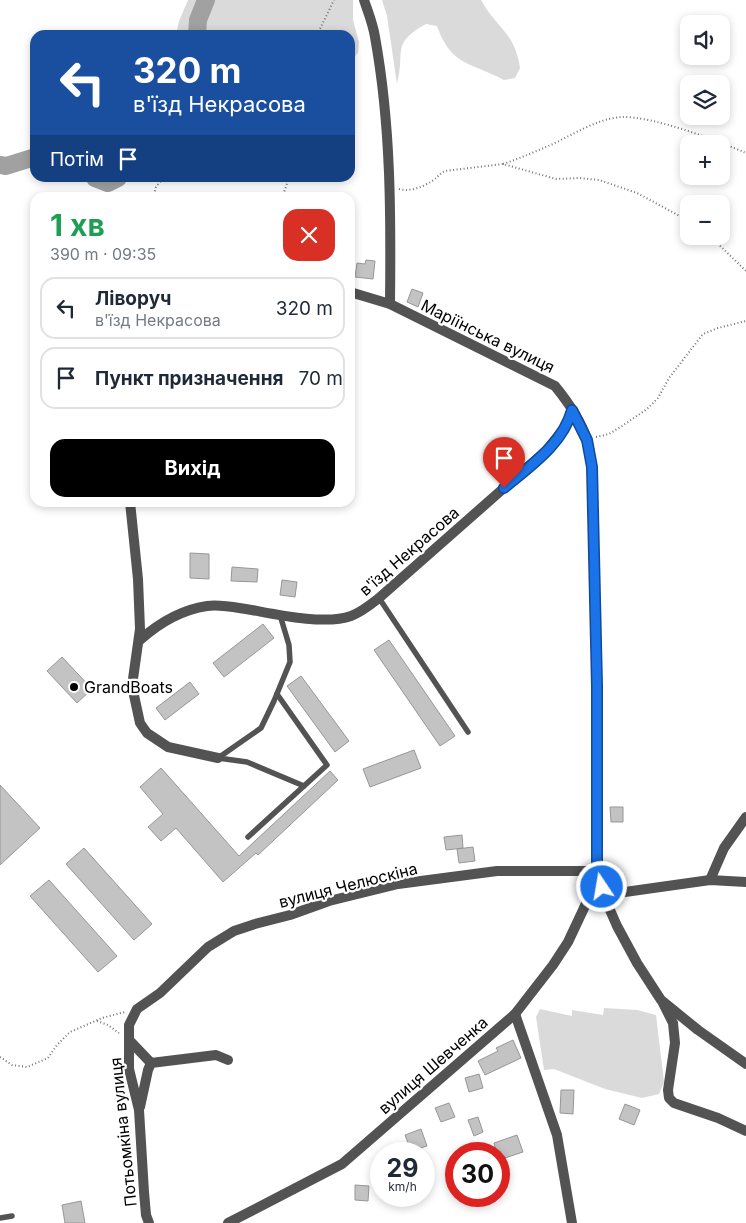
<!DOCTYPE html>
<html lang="uk">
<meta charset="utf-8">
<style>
:root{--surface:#fff;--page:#f6f6f7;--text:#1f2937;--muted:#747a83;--line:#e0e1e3;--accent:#000}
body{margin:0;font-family:Inter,sans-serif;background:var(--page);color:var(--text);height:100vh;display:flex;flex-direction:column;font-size:19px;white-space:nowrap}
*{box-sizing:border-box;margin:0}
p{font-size:16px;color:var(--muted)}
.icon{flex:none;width:28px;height:28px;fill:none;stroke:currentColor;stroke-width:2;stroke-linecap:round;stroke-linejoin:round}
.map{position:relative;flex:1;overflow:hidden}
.panel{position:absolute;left:30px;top:192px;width:325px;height:315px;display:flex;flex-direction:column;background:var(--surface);border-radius:15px;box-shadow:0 2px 8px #0003}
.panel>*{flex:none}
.hud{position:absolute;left:30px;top:30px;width:325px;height:152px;border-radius:15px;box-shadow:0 2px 8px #0003;background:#1a4fa0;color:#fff;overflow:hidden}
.tools{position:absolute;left:680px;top:15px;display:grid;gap:10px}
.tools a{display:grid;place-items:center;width:50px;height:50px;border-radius:10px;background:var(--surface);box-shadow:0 2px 8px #0003;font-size:25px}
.speed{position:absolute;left:370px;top:1142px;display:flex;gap:10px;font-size:25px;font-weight:700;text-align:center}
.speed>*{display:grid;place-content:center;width:65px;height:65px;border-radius:50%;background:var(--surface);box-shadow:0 2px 8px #0003;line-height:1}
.speed small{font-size:12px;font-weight:400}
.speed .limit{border:8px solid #d22;background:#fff;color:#111}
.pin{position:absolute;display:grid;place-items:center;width:42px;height:42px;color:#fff;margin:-51px -21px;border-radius:50% 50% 50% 0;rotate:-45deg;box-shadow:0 0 5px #0007}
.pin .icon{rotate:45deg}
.me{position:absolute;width:55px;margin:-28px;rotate:348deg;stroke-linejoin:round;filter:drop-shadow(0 0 4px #0008)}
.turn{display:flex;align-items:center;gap:18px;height:105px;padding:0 20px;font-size:22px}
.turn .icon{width:65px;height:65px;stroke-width:2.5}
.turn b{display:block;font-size:35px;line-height:42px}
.then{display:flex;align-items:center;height:48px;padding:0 20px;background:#0003;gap:10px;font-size:19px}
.round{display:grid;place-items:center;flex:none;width:52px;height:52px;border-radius:15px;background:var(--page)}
.headline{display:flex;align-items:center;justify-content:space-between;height:85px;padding:0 20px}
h1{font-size:30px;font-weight:700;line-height:38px;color:#1e9e55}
.cta{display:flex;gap:10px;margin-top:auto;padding:10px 20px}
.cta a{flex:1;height:58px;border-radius:15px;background:var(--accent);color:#fff;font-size:20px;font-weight:700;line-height:58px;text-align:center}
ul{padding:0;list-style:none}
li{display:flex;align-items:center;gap:15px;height:62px;margin:0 10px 8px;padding:0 10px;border:2px solid var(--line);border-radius:15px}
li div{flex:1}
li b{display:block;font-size:19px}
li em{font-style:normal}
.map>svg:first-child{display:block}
</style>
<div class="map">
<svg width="746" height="1223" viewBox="0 0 746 1223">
<rect width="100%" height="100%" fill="#fff"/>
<g fill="#dadada">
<path d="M188,0H353V20L359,42L358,53L350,62V35H176L179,21Z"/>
<path d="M382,0H481C496,28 515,32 520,68L515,78L504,80C470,62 451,66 437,26L426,24C390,44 406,51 397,84L387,16Z"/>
<path d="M604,1008L637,1010L656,1015L664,1082L659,1094L642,1098L605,1089L554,1069L544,1070L536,1017L540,1009L572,1016V1010L603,1015Z"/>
</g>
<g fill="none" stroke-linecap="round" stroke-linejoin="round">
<g stroke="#a1a1a1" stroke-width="18">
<path d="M197,35L198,20L206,0"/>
<path d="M0,165L6,166L35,157"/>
<path d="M95,178L108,183L118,178"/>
</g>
</g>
<g fill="#c3c3c3" stroke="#979797">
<path d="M366,260L375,261L373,279L355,277L357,263L365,264Z"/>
<path d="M412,289L423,293L418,307L407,302Z"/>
<path d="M190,553L209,554V579L190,578Z"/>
<path d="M232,567L258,569L257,582L231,581Z"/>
<path d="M282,580L297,582L295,597L280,595Z"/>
<path d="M263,624L274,638L224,677L213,663Z"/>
<path d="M389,640L455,736L440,746L374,650Z"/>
<path d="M62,657L92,689L77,703L47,671Z"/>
<path d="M301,676L349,741L335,752L287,686Z"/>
<path d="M190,682L199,694L165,720L156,708Z"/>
<path d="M414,750L421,768L370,787L363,769Z"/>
<path d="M161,768L239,856L330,771L338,780L258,855L256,853L223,882L176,828L161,841L148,827L163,814L140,787Z"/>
<path d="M0,785L40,828L0,865Z"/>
<path d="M610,807H623V822H611Z"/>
<path d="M462,835L463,848L446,850L444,837Z"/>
<path d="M473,847L475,861L459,863L457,849Z"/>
<path d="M84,848L152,924L134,940L66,864Z"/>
<path d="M49,880L117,956L98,972L30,896Z"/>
<path d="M513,1040L521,1058L485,1075L478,1061L498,1051L496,1048Z"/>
<path d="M479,1074L483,1088L469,1092L465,1078Z"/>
<path d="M561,1090H574L573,1114L560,1113Z"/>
<path d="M449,1103L455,1117L441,1122L435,1108Z"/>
<path d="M625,1104L640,1110L634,1125L619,1119Z"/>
<path d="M478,1117L483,1132L474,1136L468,1120Z"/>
<path d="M421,1129L427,1146L411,1151L405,1135Z"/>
<path d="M517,1135L523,1152L499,1160V1154H497L494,1143Z"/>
<path d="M355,1185L369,1186L368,1201L355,1200Z"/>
<path d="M81,1201L85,1223H65L62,1205Z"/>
</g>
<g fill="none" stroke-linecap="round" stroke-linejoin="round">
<g stroke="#757575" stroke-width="2" stroke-dasharray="1 2.5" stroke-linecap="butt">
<path d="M317,35L334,0"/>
<path d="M503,164C518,159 532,153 546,147C570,137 595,119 621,117C653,116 716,140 746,153"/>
<path d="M399,189C410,192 423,187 432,181C437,178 439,174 445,171L503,164L556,179L579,178L599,180L637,193L689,221"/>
<path d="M153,198L156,187L163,178"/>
<path d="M282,198L289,178"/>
<path d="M710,236L746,271"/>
<path d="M596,437L609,434L622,426L647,409L658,398L669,378L703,334L718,328L746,321"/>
<path d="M97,1021L108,1025L119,1033"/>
<path d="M0,1057L12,1065L27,1067L48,1058L57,1045L70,1032L102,1018L125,1012"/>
</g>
<g stroke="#535353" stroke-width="5.5">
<path d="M379,598L468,732"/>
<path d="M218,758L261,728L274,701L290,662L289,645L280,615"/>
<path d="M218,758L247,762L304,786"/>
<path d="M248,837L327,765L277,694"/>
<path d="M0,1218L12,1216"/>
</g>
<g stroke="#535353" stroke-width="10">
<path d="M364,0C368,12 373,24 375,37C391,125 391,215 390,304"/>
<path d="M350,292L390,304L555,386C568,402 581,420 587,440C590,449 590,458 592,467L597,685V871L606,901L617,926L637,963L661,1000L698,1030L746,1064"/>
<path d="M130,502L138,579L140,629L132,686L140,723L147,733L168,747L218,758"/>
<path d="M140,640C159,623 180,610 207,606C222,604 237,608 252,610C279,615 325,625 351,616C362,612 370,605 379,598L546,451L565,427L572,410"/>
<path d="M710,880L724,848L746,817"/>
<path d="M602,887L625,892L710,880L746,882"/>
<path d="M663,1003L673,1023L675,1043L668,1090L669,1098L674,1103L718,1118L746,1131"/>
<path d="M515,1014L557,1135L572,1223"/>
<path d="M131,1042L151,1063"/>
<path d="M140,1107L148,1070L151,1063L216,1055L228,1060"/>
<path d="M149,1223L146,1215L144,1192L139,1110L129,1069V1025L137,1009L160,993L208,947L234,931L255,924L290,915L329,901L398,884L497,871H597"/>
<path d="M228,1223L342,1164L515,1014L553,965L568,942L584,908L594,884L596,872"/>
</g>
</g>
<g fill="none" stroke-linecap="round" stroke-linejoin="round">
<defs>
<path id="route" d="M504,488C530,466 563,444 572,410L587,440L592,467L597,686V871L602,887"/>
</defs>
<use href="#route" stroke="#114b97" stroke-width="12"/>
<use href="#route" stroke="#1a73e8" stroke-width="9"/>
</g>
<circle fill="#000" stroke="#fff" stroke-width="2" cx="74" cy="687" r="5"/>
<g text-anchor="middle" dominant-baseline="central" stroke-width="4.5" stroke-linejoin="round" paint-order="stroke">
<g font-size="16" fill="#000" stroke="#fff">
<text transform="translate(488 336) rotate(26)">Маріїнська вулиця</text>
<text transform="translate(409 551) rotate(-41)">в'їзд Некрасова</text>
<text transform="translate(348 885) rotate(-14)">вулиця Челюскіна</text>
<text transform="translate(433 1065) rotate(-41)">вулиця Шевченка</text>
<text transform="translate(123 1132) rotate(-96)">Потьомкіна вулиця</text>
</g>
<g font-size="16" fill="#000" stroke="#fff" text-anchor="start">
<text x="84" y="687">GrandBoats</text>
</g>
</g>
</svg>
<div class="tools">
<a><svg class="icon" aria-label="sound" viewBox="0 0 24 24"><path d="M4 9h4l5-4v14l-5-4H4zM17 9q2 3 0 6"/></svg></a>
<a><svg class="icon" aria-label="layers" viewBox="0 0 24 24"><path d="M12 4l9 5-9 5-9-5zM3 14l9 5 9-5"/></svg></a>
<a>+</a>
<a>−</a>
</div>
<div class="speed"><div>29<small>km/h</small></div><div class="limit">30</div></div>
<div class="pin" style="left:504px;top:488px;background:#d93025"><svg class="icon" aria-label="arrive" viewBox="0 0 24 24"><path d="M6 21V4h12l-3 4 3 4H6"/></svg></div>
<svg class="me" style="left:602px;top:887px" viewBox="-20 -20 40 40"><circle r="17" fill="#1a73e8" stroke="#fff" stroke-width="3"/><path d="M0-11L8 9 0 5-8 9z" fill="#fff"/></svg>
<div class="hud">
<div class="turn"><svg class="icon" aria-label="left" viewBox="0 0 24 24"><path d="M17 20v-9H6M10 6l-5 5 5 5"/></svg><div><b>320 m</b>в'їзд Некрасова</div></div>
<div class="then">Потім<svg class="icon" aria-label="arrive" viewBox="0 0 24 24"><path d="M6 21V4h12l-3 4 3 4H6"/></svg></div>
</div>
<section class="panel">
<div class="headline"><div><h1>1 хв</h1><p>390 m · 09:35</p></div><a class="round" style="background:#d93025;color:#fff"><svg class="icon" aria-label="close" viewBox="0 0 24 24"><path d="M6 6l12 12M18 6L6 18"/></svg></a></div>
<ul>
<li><svg class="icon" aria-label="left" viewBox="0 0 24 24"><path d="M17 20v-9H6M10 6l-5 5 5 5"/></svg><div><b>Ліворуч</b><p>в'їзд Некрасова</p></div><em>320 m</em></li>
<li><svg class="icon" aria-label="arrive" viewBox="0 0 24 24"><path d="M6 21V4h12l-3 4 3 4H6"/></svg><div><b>Пункт призначення</b></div><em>70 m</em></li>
</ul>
<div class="cta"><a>Вихід</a></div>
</section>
</div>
